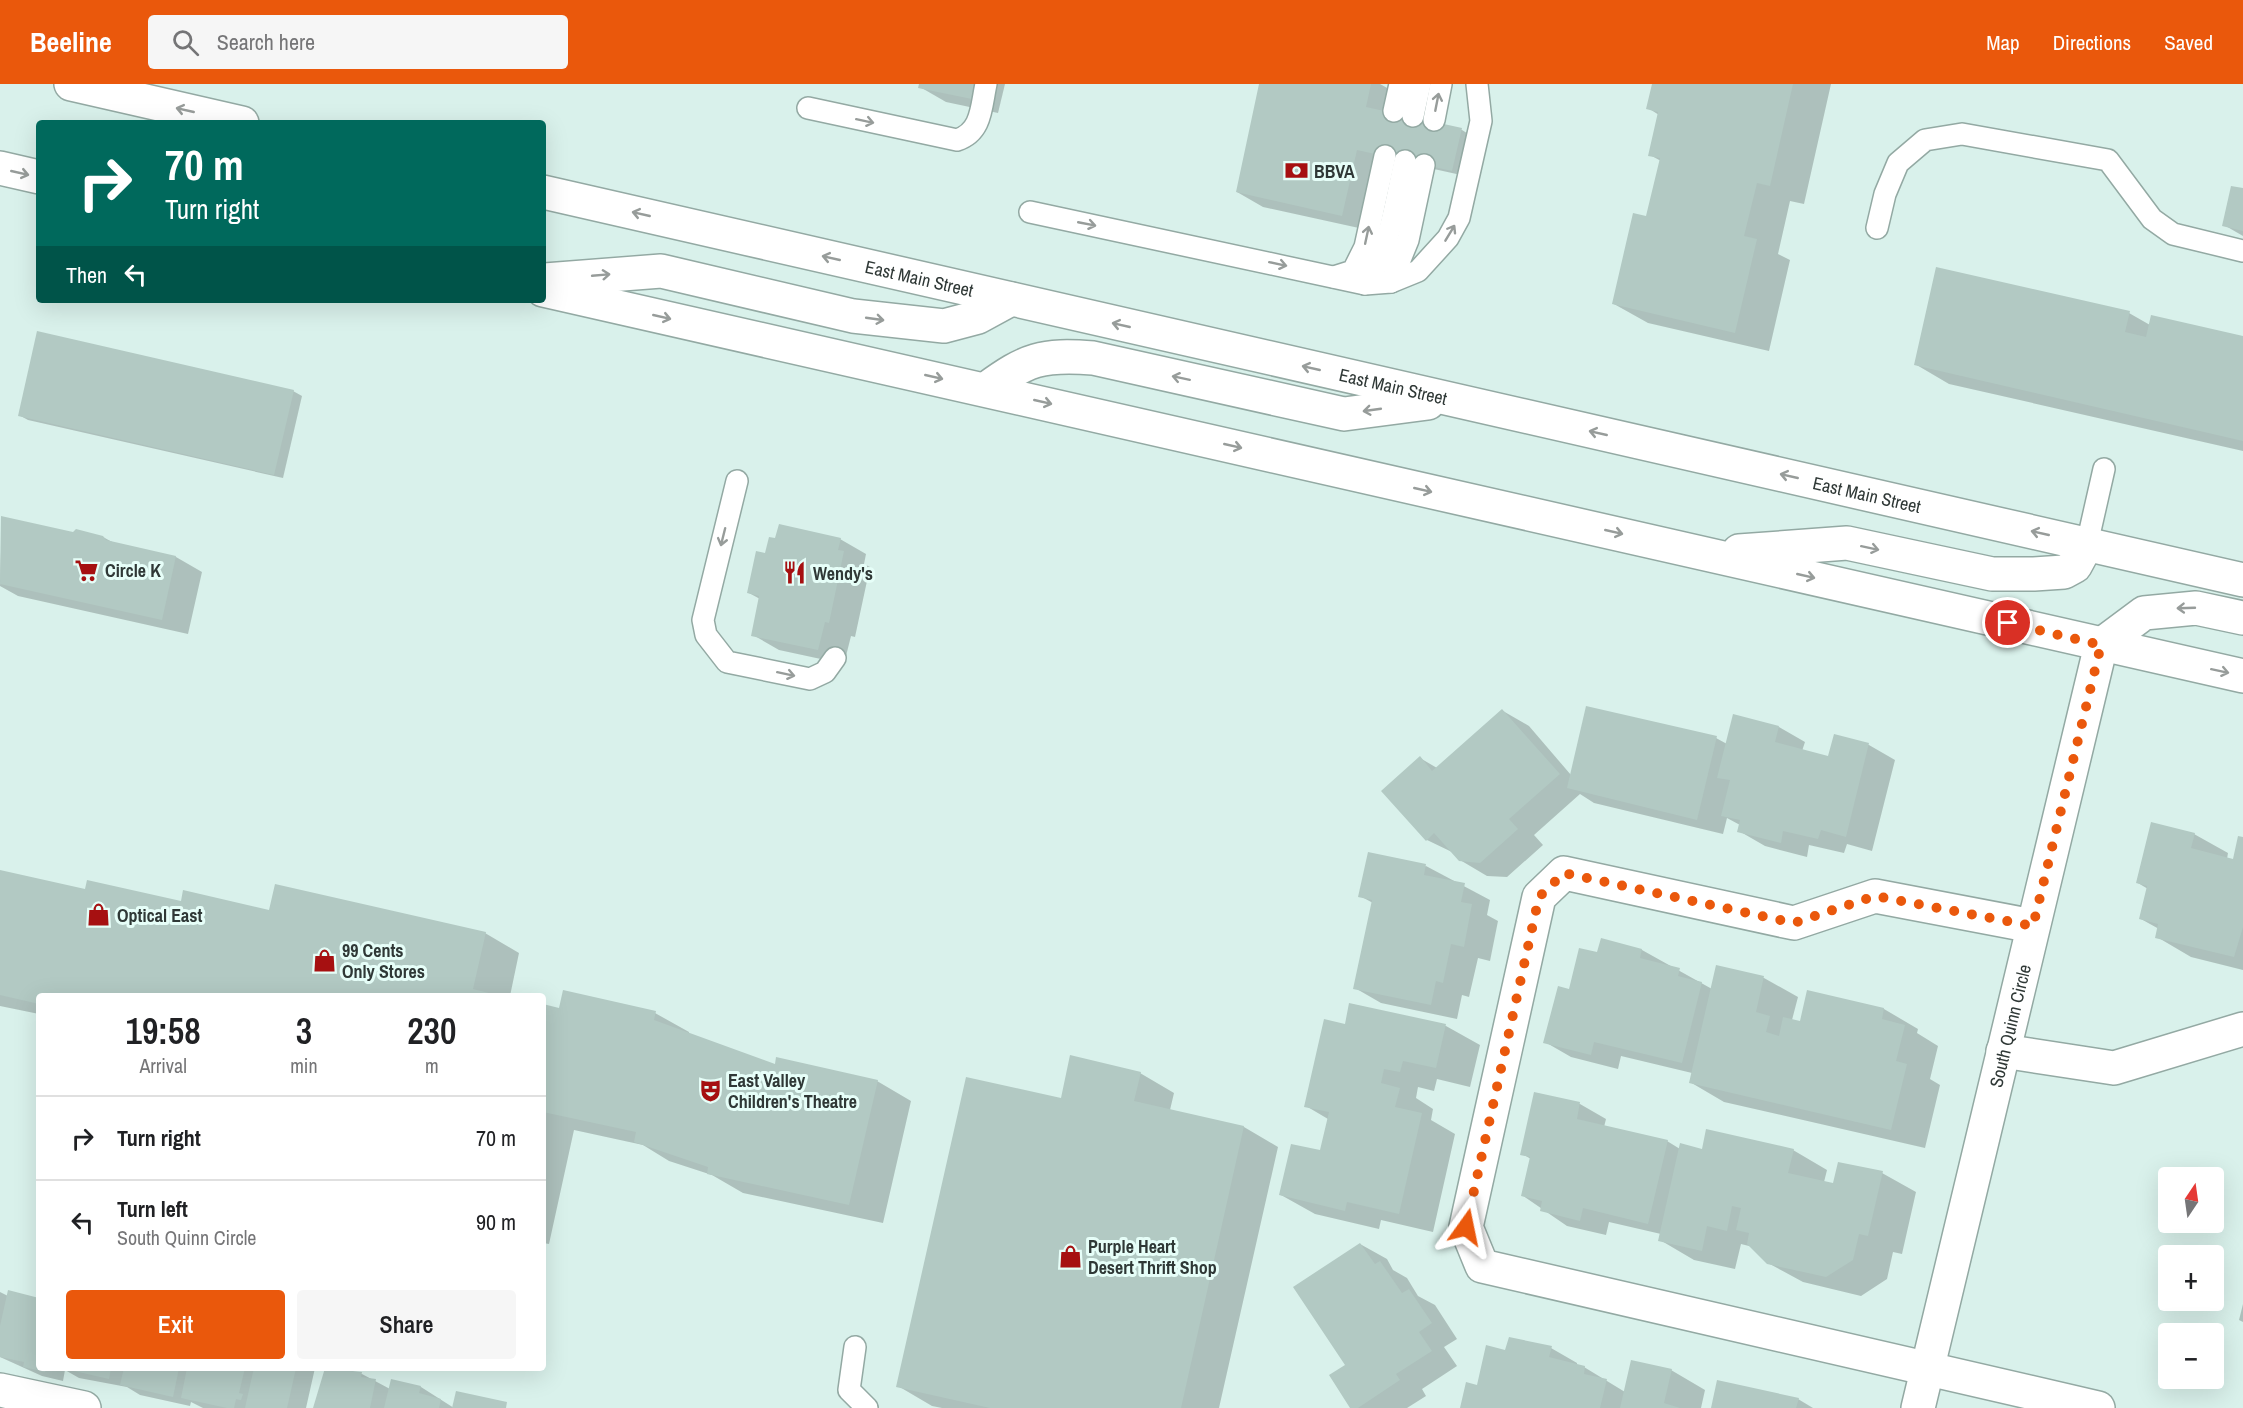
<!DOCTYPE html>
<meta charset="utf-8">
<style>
:root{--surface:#fff;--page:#f6f6f6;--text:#202124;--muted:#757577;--line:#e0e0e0;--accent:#ea580c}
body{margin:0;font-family:"Archivo Narrow",sans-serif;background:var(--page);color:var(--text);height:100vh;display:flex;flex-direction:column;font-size:22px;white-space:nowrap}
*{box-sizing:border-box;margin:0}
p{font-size:20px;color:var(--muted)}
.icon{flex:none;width:33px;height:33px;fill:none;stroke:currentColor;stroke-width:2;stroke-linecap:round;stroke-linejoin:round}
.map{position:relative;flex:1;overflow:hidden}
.sheet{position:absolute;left:36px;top:909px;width:510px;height:378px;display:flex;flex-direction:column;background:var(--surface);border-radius:6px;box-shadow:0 6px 24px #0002}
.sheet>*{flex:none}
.hud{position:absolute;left:36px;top:36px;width:510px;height:183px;border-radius:6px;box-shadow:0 6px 24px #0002;background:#00695c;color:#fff;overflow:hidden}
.needle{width:39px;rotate:13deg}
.tools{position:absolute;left:2158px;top:1083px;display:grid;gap:12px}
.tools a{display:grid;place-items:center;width:66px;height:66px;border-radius:6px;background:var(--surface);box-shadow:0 6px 24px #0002;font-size:30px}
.pin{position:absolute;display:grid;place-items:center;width:51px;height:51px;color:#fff;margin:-26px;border:3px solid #fff;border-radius:50%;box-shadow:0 2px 6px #0007}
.me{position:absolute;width:66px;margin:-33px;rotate:12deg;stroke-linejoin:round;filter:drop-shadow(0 0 4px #0008)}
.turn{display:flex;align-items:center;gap:21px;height:126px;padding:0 30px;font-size:27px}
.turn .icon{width:78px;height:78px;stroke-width:2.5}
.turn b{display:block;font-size:42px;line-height:51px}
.then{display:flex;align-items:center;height:57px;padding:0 30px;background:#0003;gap:12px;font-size:22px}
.eta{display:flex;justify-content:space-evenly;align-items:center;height:102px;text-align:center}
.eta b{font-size:36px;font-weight:600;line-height:42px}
.primary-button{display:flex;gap:12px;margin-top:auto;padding:12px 30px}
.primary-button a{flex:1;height:69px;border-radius:6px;background:var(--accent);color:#fff;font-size:24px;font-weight:600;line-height:69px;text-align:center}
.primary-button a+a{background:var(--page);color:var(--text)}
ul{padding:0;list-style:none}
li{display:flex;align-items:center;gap:18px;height:84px;padding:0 30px;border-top:2px solid var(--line)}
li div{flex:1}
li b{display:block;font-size:22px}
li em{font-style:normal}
header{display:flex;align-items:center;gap:36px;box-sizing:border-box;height:84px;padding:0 30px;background:var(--accent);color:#fff}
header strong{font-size:28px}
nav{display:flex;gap:33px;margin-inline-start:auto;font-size:21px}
.search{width:420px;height:54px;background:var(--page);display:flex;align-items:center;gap:15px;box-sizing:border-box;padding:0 21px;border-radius:6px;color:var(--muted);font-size:22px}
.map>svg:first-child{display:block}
</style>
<header>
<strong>Beeline</strong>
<div class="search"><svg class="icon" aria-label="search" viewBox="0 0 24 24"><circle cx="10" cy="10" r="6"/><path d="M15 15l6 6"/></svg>Search here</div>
<nav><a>Map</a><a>Directions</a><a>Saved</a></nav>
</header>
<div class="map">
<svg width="2243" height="1324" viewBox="0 0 2243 1324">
<rect width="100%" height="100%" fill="#d9f1eb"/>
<g fill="#0003">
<path d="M921,0H1005L998,29L946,18L920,3Z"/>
<path d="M1260,0H1380L1398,10L1393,30L1462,46L1470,51L1461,91L1384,74L1368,146L1263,123L1237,108Z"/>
<path d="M1654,0H1831L1804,120L1790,117L1778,170L1790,176L1769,267L1648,239L1614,220L1647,134L1661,77L1650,71L1659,31L1648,24Z"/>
<path d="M2243,106V152L2224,141Z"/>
<path d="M2129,229L2150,241L2243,254V367L1949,300L1915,280Z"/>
<path d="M293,307L302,312L283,394L28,336L19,331Z"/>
<path d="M2,434L74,450L103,453L114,459L176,473L202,488L188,550L18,512L0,502Z"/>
<path d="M840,455L866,470L864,480L870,483L855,553L851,552L844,580L779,566L753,551L760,515L749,509L766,470L777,456Z"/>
<path d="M1503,627L1529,642L1571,691L1716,654L1727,660L1779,643L1805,658L1802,667L1829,673L1835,652L1869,661L1895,676L1872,767L1847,760L1844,769L1809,761L1807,773L1765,762L1739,747L1740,741L1727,734L1723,750L1594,719L1580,710L1534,751L1543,761L1507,793L1487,792L1460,776L1454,769L1427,756L1420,674L1437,684Z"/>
<path d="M2194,750L2228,769L2227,775L2234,776L2243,755V886L2191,873L2157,853L2159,845L2141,835L2148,805L2138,799Z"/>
<path d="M1426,782L1490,816L1487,831L1498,837L1490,877L1478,874L1469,913L1462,911L1457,935L1381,919L1355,904L1373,819L1360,812Z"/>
<path d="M0,788L87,807L182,819L485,849L519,869L510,912H39V930L0,922Z"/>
<path d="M1602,856L1642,866L1712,905L1717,883L1764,894L1798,913L1792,936L1801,938L1808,908L1884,925L1918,945L1917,949L1938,962L1930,995L1940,1001L1925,1064L1724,1018L1690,998L1692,989L1621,972L1618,985L1571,973L1545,958L1570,907L1598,870Z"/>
<path d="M1351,920L1446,942L1480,961L1470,1003L1437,995L1434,1007L1418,1003L1416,1014L1433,1025L1431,1036L1455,1050L1433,1148L1381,1136L1379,1145L1315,1130L1281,1111L1321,1068L1328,1035L1306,1022L1346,941Z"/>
<path d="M543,922L560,926L655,929L689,948V950L777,982L877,997L911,1017L883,1139L743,1109L712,1091L669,1077L643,1061L574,1046L549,1160L543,1159Z"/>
<path d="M1140,989L1174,1009L1170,1026L1244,1043L1278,1063L1219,1324H942L932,1322L898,1302L1062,1016Z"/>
<path d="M1536,1009L1580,1020L1606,1035L1604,1043L1667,1057L1680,1065L1793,1066L1827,1086L1824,1098L1834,1100L1882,1089L1916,1108L1902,1170L1893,1168L1887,1195L1861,1212L1803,1198L1768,1179L1753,1163L1741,1160L1735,1185L1694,1176L1660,1156L1661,1150L1609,1138L1606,1151L1567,1142L1522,1111L1531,1075L1522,1070Z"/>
<path d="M1360,1160L1387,1175L1393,1186L1407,1194L1418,1212L1435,1221L1457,1255L1444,1263L1457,1282L1422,1305L1426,1312L1407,1324H1352L1347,1281Z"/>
<path d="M0,1208L8,1212L39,1215V1284H315L306,1324H203L191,1318L190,1322L140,1311L127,1303L79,1294L65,1286L63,1297L42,1292L0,1273Z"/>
<path d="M2243,1220V1238L2239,1236Z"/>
<path d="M1551,1264L1577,1279V1281L1584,1283L1625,1308L1671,1286L1705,1306L1701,1324H1462L1507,1268Z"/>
<path d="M326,1284L362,1290L390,1305L421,1303L454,1324H316Z"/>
<path d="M1798,1315L1813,1324H1712Z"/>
</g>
<g fill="#b2c9c3">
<path d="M919,0H975L972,15L918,4Z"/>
<path d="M1259,0H1371L1366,23L1462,44L1452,87L1357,66L1342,132L1236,108Z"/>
<path d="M1652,0H1793L1770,102L1757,99L1744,152L1757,155L1735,249L1612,220L1633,129L1646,132L1660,74L1648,72L1658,28L1646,25Z"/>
<path d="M2231,102L2243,104V147L2222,142Z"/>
<path d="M1936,183L2130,227L2125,248L2146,253L2151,231L2243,252V357L1914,281Z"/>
<path d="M37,247L294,306L274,391L18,332Z"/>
<path d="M1,432L73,448L76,445L103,452L106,456L176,472L162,536L0,500Z"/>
<path d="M779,440L841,454L838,466L844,467L829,539L825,538L818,566L751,552L759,512L747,509L756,467L765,469L769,453L775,454Z"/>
<path d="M1586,622L1717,652L1697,736L1567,704Z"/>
<path d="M1502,625L1560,690L1509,735L1518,745L1480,779L1459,777L1434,749L1426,757L1381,707L1420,672L1432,687Z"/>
<path d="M1733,630L1779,642L1775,658L1828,672L1834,650L1869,659L1846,753L1821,746L1818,755L1783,747L1781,759L1737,748L1740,736L1721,732L1730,696L1717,694Z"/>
<path d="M2151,738L2195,749L2191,764L2233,775L2238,752L2243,753V843L2234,873L2155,854L2158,840L2139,835L2147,802L2136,799Z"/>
<path d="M1368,768L1426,780L1424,791L1465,799L1461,818L1472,820L1464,863L1451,860L1443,899L1436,897L1431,921L1353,905L1372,816L1358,813Z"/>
<path d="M0,786L85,805L87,796L181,817L183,806L269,826L275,800L486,848L473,905L501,912H39V920L0,911Z"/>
<path d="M1601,854L1642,865L1640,874L1680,884L1678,892L1702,898L1682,979L1594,958L1591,971L1543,959L1558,902L1569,905L1579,864L1597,868Z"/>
<path d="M1716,881L1764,892L1756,928L1770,932L1766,948L1779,952L1783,933L1800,937L1807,906L1884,924L1882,935L1905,941L1896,977L1907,980L1891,1046L1689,999Z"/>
<path d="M563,906L656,927L654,936L775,980L776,973L878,996L849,1121L707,1090L708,1083L634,1058L636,1048L543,1028V920L559,924Z"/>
<path d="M1349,919L1446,940L1436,984L1403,977L1400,988L1384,985L1381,999L1400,1004L1395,1023L1422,1029L1399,1130L1347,1118L1345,1127L1279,1111L1291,1060L1320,1066L1329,1028L1304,1023L1324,935L1345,940Z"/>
<path d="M1070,971L1141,988L1134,1017L1244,1042L1181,1324H990L896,1303L966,993L1061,1014Z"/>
<path d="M1534,1008L1580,1018L1577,1035L1668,1056L1648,1140L1583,1124L1580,1137L1540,1127L1542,1117L1521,1112L1530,1073L1520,1071Z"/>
<path d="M1706,1045L1794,1065L1788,1089L1833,1099L1838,1078L1883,1087L1868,1152L1859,1150L1853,1176L1826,1193L1767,1180L1747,1160L1749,1149L1736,1146L1741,1124L1732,1122L1727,1147L1707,1142L1702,1167L1658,1157L1680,1059L1702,1065Z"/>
<path d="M1360,1159L1375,1180L1380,1177L1402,1209L1409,1205L1432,1239L1419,1248L1432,1267L1396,1290L1400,1296L1358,1324H1350L1329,1291L1345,1281L1293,1203Z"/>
<path d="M8,1206L39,1214V1284H46L45,1288L23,1283L24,1278L0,1273V1242Z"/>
<path d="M1509,1253L1552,1262L1549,1273L1585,1282L1584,1290L1607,1295L1600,1324H1460L1466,1298L1477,1301L1486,1261L1505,1266Z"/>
<path d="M1631,1276L1672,1285L1664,1319L1680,1324H1620Z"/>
<path d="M61,1284H111L109,1295Z"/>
<path d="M124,1284H179L173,1313L120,1301Z"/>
<path d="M187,1284H245L239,1309L243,1310L241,1316L236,1315L234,1324H227L181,1314Z"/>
<path d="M254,1284H296L287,1324H245Z"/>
<path d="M325,1284L362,1288L361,1293L376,1295L370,1324H313Z"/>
<path d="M391,1295L421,1302L419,1309L441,1315L439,1324H384Z"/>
<path d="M1717,1296L1799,1314L1796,1324H1711Z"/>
<path d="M456,1307L507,1318L506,1324H452Z"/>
</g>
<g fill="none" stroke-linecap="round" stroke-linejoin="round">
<defs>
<g id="service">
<path d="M808,24L957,56C982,48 981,23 986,0"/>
<path d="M1394,27L1400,0"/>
<path d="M1413,32L1420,0"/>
<path d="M1434,36L1441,0"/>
<path d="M1030,128L1365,200L1391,198L1418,187L1448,154L1459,134L1481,37L1477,0"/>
<path d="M1877,144L1885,110L1898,79L1925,56L1962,50L2108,76L2152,135L2173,150L2243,167"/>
<path d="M1334,193L1353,187L1365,163L1385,72"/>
<path d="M1391,198L1408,156L1424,81"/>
<path d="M1365,200C1391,164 1395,119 1405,77"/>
<path d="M737,397L703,536L706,551L727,578L810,595L825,588L835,574"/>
<path d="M2087,460L2104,385"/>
<path d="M855,1263L849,1306L867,1324"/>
</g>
<g id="minor">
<path d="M2033,842L1875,812L1794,839L1564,789L1539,813L1466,1143L1482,1182L2098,1324"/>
<path d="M2003,967L2114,984L2243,945"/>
<path d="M0,1306L84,1324"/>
<path id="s1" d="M1918,1324L2101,561"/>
</g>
<g id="primary">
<path d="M71,0L242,39"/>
<path d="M0,84L39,93"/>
<path id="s2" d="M543,108L2243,496"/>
<path d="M545,196L661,187L853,232L944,242L978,233L1011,215"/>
<path d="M543,206L2243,592"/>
<path d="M986,305C1027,275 1042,270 1093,274L1344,330L1428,319"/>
<path d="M1739,467L1847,459L1992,490H2034L2064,488L2075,482L2087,460"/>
<path d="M2101,561L2144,529L2196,524L2243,534"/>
</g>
</defs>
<use href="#service" stroke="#93a9a3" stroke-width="24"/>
<use href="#minor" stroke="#93a9a3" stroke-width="36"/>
<use href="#primary" stroke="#93a9a3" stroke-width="36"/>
<use href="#service" stroke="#fff" stroke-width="21"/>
<use href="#minor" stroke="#fff" stroke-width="33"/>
<use href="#primary" stroke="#fff" stroke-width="33"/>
</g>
<defs><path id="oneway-shaft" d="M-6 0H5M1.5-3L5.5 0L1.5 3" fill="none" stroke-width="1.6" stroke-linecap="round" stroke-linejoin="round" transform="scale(1.5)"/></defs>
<g stroke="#979c9a">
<use href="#oneway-shaft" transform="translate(1437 18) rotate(-79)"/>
<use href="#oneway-shaft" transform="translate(185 26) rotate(-167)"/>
<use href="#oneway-shaft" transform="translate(865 37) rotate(12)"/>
<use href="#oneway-shaft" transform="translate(20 89) rotate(13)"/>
<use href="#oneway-shaft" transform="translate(641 130) rotate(-167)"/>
<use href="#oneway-shaft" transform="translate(1087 140) rotate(11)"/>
<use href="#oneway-shaft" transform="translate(1450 149) rotate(-59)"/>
<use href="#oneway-shaft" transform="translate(1367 151) rotate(-78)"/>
<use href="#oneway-shaft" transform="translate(831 174) rotate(-167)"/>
<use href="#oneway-shaft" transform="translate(1278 180) rotate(12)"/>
<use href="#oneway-shaft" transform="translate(601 191) rotate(-5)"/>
<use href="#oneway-shaft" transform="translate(662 233) rotate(13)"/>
<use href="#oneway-shaft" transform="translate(875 235) rotate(8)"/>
<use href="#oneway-shaft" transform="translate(1121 241) rotate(-167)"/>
<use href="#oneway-shaft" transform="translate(1311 284) rotate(-167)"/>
<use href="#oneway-shaft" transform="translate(934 293) rotate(13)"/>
<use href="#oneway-shaft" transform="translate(1181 294) rotate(-168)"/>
<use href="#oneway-shaft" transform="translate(1043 318) rotate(13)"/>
<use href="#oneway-shaft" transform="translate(1372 326) rotate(172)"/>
<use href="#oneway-shaft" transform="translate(1598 349) rotate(-167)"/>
<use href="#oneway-shaft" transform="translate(1233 362) rotate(13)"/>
<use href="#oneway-shaft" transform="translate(1789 392) rotate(-167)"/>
<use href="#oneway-shaft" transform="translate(1423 406) rotate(13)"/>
<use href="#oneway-shaft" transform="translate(1614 448) rotate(13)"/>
<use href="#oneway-shaft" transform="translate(2040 449) rotate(-167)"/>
<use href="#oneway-shaft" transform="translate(723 453) rotate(104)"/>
<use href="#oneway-shaft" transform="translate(1870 464) rotate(12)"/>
<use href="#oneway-shaft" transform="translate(1806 492) rotate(13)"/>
<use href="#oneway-shaft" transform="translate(2186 524) rotate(178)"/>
<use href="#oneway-shaft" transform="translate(2220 587) rotate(12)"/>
<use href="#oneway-shaft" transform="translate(786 590) rotate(12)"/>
</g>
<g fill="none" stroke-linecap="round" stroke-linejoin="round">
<path stroke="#ea580c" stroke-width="10" stroke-dasharray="0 18" d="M1466,1143L1539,813L1564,789L1794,839L1875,812L2033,842L2101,561L2008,539"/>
</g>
<defs>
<symbol id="bank-bare" viewBox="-9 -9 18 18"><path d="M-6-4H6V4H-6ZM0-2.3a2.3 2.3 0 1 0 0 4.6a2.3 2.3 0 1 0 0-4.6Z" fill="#a61011" stroke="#e6fef8" stroke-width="2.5" paint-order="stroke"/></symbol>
<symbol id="supermarket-bare" viewBox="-9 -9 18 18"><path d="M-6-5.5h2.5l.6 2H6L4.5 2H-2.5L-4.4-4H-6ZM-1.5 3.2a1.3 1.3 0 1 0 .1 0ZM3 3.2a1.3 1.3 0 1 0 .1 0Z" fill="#a61011" stroke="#e6fef8" stroke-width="2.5" paint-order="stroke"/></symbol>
<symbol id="restaurant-bare" viewBox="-9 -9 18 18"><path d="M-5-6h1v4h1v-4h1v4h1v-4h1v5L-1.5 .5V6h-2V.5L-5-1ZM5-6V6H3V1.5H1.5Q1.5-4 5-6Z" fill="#a61011" stroke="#e6fef8" stroke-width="2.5" paint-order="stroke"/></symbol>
<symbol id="shop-bare" viewBox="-9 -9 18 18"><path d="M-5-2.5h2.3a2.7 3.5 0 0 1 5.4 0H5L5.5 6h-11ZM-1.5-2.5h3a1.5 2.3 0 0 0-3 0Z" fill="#a61011" stroke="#e6fef8" stroke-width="2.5" paint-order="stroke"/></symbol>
<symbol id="theatre-bare" viewBox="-9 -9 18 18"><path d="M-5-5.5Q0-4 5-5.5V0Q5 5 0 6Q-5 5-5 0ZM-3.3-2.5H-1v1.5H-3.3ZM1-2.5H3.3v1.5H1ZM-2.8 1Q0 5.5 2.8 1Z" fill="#a61011" stroke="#e6fef8" stroke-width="2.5" paint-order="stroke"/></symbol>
</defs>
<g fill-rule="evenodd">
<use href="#bank-bare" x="1280" y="70" width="33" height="33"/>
<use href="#supermarket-bare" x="70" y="470" width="33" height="33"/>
<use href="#restaurant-bare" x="778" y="472" width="33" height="33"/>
<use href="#shop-bare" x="82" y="814" width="33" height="33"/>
<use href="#shop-bare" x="308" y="860" width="33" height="33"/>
<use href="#theatre-bare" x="694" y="990" width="33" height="33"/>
<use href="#shop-bare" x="1054" y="1156" width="33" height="33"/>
</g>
<g text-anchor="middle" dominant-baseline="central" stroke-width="6" stroke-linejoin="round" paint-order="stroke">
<g font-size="18" font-weight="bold" fill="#2f3836" stroke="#e6fef8" text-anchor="start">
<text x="1314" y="87">BBVA</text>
<text x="105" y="486">Circle K</text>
<text x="813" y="489">Wendy's</text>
<text x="117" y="831">Optical East</text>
<text x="342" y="866">99 Cents<tspan x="342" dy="21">Only Stores</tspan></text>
<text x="728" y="996">East Valley<tspan x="728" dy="21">Children's Theatre</tspan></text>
<text x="1088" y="1162">Purple Heart<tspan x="1088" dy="21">Desert Thrift Shop</tspan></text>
</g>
<g font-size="18" fill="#2f3836" stroke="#e6fef8">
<text stroke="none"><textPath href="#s2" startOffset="386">East Main Street</textPath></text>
<text stroke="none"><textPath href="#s2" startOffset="872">East Main Street</textPath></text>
<text stroke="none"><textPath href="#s2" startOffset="1358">East Main Street</textPath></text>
<text stroke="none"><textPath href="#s1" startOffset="393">South Quinn Circle</textPath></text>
</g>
</g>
</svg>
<div class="tools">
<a><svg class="needle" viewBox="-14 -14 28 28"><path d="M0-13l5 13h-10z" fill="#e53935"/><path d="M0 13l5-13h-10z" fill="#757577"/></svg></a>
<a>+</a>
<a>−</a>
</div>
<div class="pin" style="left:2008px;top:539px;background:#d93025"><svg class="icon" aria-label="arrive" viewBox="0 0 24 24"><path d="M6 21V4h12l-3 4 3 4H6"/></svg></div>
<svg class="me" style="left:1466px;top:1143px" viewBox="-20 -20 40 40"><path d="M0-17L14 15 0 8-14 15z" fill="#ea580c" stroke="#fff" stroke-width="4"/></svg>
<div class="hud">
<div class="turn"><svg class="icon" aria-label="right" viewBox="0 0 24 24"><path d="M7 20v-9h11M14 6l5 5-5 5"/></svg><div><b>70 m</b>Turn right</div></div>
<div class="then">Then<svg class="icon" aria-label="left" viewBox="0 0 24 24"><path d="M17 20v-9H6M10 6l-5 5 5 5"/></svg></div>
</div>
<section class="sheet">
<div class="eta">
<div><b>19:58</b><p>Arrival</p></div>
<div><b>3</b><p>min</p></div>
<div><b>230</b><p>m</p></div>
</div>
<ul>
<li><svg class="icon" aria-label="right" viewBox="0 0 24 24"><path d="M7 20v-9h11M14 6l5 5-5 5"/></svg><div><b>Turn right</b></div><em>70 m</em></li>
<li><svg class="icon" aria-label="left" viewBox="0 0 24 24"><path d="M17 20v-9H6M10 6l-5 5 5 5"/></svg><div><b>Turn left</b><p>South Quinn Circle</p></div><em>90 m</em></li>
</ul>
<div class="primary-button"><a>Exit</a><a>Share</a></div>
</section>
</div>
